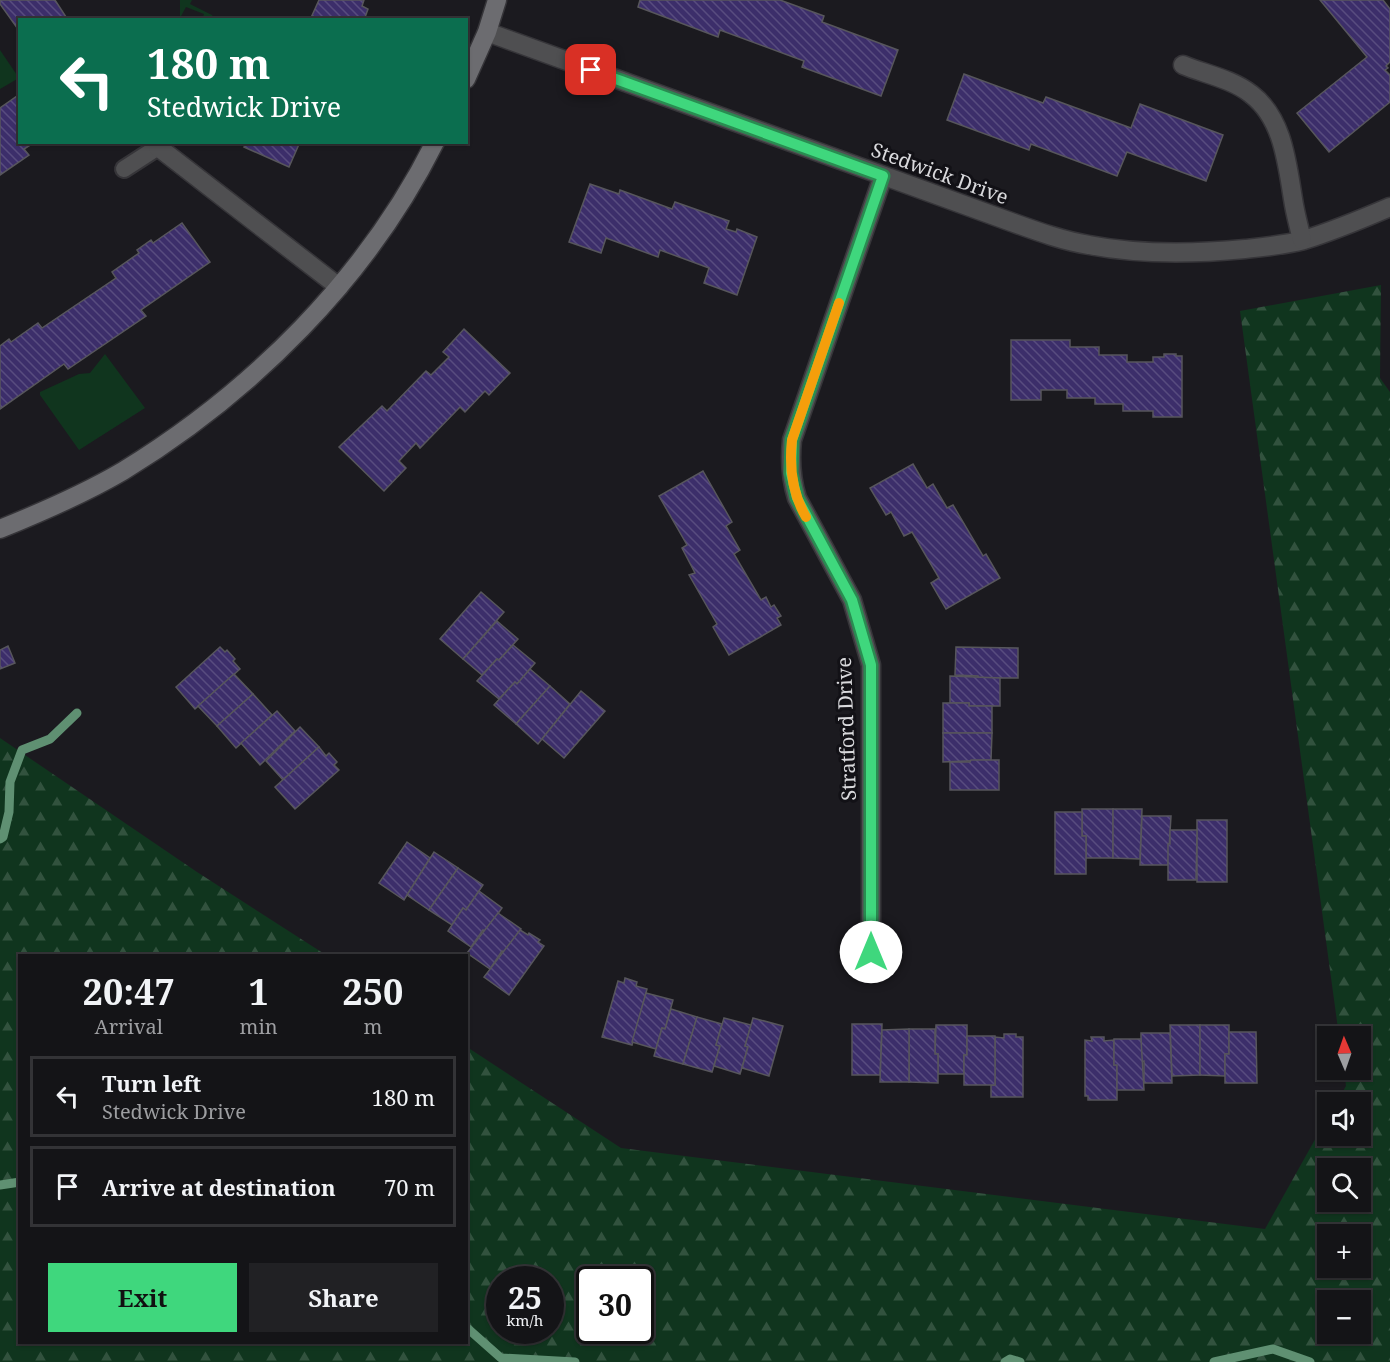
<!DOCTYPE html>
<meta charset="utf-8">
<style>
:root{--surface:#141417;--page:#212124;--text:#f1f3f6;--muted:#9d9ea1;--line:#333336;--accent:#3fd77d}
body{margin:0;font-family:"Noto Serif",serif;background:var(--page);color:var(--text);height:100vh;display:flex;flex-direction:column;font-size:22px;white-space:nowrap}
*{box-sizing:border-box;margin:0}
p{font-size:20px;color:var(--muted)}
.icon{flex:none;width:33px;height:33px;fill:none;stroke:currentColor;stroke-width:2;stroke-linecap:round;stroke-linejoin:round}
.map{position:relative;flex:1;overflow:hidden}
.details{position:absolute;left:18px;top:954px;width:450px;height:390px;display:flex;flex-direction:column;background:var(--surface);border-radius:0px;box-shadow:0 2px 4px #0004,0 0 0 2px var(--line)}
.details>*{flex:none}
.guide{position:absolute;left:18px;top:18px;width:450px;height:126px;border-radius:0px;box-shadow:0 2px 4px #0004,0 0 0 2px var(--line);background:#0b6e4f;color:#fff;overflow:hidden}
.needle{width:39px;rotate:358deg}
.controls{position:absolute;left:1317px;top:1026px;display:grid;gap:12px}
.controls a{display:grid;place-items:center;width:54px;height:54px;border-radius:0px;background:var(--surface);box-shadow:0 2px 4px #0004,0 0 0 2px var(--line);font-size:30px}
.speed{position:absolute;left:486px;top:1266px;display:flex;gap:12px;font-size:30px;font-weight:700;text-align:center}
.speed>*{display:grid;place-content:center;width:78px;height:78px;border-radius:50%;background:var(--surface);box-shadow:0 2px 4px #0004,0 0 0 2px var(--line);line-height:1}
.speed small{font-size:15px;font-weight:400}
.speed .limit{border:3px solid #111;border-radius:9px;background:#fff;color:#111}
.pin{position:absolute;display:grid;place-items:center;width:51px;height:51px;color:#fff;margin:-26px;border-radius:12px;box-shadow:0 3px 9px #0006}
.me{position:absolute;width:66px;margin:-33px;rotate:0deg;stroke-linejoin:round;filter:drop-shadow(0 0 4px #0008)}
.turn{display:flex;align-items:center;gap:21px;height:126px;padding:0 30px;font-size:27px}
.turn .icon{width:78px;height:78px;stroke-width:2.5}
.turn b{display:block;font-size:42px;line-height:51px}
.eta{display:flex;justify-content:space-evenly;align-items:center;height:102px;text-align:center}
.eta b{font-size:36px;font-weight:700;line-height:42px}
.action{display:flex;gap:12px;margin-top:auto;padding:12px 30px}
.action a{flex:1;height:69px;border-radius:0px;background:var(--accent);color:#111;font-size:24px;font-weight:700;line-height:69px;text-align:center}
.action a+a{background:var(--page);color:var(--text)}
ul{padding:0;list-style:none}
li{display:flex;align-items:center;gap:18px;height:81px;margin:0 12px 9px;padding:0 18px;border:3px solid var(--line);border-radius:0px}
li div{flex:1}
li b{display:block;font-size:22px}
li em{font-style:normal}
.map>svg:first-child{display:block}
</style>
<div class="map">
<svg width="1390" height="1362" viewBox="0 0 1390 1362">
<defs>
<pattern id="forest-firs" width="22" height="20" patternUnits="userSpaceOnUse" patternTransform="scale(1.5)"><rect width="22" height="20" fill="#10351e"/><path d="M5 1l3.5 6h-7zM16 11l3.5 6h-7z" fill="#32523e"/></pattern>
<pattern id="building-back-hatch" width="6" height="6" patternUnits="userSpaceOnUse" patternTransform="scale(1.5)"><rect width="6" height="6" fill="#3c2e6a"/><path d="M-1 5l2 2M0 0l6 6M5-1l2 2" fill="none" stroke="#584c7f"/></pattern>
</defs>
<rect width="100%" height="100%" fill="#1b1a1f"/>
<g fill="#10351e">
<path d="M180,0H192L190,4L212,15L214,19H202L204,14L186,7L180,18Z"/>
<path d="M0,50L19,78L0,89Z"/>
<path d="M105,354L145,408L79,450L40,395V392L79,374L90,373Z"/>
</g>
<path fill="url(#forest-firs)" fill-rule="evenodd" d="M1381,285L1380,378L1390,392V1362H0V738L197,872L326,955L20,956V1342H466L467,1047L621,1148L1265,1229L1327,1118L1328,1136H1360V1102H1337L1346,1086L1344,1070H1360V1036H1339L1240,311ZM1328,1168H1360V1202H1328ZM1328,1234H1360V1268H1328ZM500,1280H550V1330H500ZM590,1280H640V1330H590ZM1360,1300V1334H1328V1300Z"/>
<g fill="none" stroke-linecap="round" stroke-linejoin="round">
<g stroke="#5f9072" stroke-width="9">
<path d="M0,839L3,837L9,812L10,782L22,750L50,739L77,713"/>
<path d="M0,1185L20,1182"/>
<path d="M466,1327L501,1358L575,1362"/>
<path d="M1005,1362L1010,1359L1020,1362"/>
<path d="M1214,1362L1273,1349L1310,1362"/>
</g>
</g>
<g fill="url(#building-back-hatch)" stroke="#57565c" stroke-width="1.5">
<path d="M0,0H55L68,20H20V32L0,4Z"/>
<path d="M319,0H364L362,6L368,9L364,20H310Z"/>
<path d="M640,0H780L824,16L822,22L898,50L881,96L802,67L804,61L720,30L718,37L638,7Z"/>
<path d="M1320,0H1383L1390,9V62L1386,66L1388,68L1385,70L1390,75V102L1329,152L1297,113L1367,57Z"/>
<path d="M964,74L1043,103L1046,97L1131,128L1140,104L1223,135L1206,181L1127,152L1117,176L1031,144L1029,150L947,120Z"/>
<path d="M20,94V142H35L24,149L29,155L0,175V108Z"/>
<path d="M246,142H300L289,167L244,147Z"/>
<path d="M590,184L619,194L620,190L672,209L675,202L729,221L726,229L736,232L737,229L757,237L737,295L704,283L709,268L660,250L658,257L606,238L601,253L569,242Z"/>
<path d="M182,223L210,262L141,310L146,316L68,369L64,364L0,409V346L9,339L11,342L38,323L42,328L116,278L112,272L139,253L137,250L151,240L153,243Z"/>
<path d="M464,329L510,373L489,395L485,391L465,412L460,407L420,448L416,443L399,461L406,468L384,491L339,447L382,406L387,411L426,371L431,375L449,357L443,352Z"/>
<path d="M1011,340H1070V347H1099V355H1127V362H1153V357H1164V354H1176V356H1182V417H1153V411H1123V404H1095V398H1067V390H1041V400H1011Z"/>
<path d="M913,464L927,488L933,484L947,508L953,505L983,556L986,554L1000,578L946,609L931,583L939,578L912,532L904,536L891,512L886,515L870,488Z"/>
<path d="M703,471L732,522L726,526L740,550L734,554L761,600L766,597L771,607L774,605L781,616L777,618L781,625L729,655L713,627L717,624L689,575L695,573L682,548L687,545L659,496Z"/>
<path d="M481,592L504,612L463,659L440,639Z"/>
<path d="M497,621L518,639L499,660L497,659L482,675L463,659Z"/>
<path d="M513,645L535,663L517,684L515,682L499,699L477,681L497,659L499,660Z"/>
<path d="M8,646L15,663L0,669V650Z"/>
<path d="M220,647L225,652L227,650L235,659L233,661L240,669L195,709L176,687Z"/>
<path d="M956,647L1018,648V678H978V676L955,675Z"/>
<path d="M530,669L550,686L516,724L494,705L515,682L517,684Z"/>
<path d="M234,674L253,694L217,726L198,706Z"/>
<path d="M950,676L1000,678V706H969V703H950Z"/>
<path d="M550,686L570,704L538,744L516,724Z"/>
<path d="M581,691L605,711L564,758L542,739Z"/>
<path d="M253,694L272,715L236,748L217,726Z"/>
<path d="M943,703H969V706H992V733H943Z"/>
<path d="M277,711L295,731L260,765L241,743Z"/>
<path d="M300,727L319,747L283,780L266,761Z"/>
<path d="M943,733H992L991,760L943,762Z"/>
<path d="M319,747L326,756L329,753L337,762L334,765L339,770L295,809L275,787Z"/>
<path d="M971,760H999V790H950V762H970Z"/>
<path d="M1082,809H1113V858H1086V836H1082Z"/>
<path d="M1113,809H1142L1140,859L1113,858Z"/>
<path d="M1055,812H1082V836H1086V874H1055Z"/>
<path d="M1142,816H1171L1168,865H1140Z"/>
<rect x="1197" y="820" width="30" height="62"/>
<path d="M1170,830H1197L1196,880H1168V844H1170Z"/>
<path d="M407,842L430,858L404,900L379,883Z"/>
<path d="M434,852L458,868L429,910L407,895Z"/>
<path d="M458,868L483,885L466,910L463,908L452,925L429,910Z"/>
<path d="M479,891L502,908L485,932L483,930L471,947L448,931L463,908L466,910Z"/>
<path d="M498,913L521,929L504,953L502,951L490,969L467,953Z"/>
<path d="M520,930L528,935L529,933L540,940L538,942L544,946L509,995L484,977Z"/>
<path d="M625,978L637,982L636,986L647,989L632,1045L602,1037L618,981L624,983Z"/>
<path d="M646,993L673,1000L665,1029L662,1028L656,1049L632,1042Z"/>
<path d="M671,1009L697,1017L683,1064L654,1056L662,1028L665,1029Z"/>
<path d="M697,1017L722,1024L716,1045L720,1046L712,1072L683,1064Z"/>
<path d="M724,1018L751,1025L745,1046L748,1047L740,1074L714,1066L720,1046L716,1045Z"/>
<path d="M753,1018L783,1026L769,1076L742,1068L748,1047L745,1046Z"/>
<path d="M852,1024H882L880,1075H852Z"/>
<path d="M936,1025H967V1055H964V1074H938V1054H935Z"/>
<path d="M1170,1025H1200V1075L1172,1076Z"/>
<path d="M1200,1025H1229V1054H1225V1076L1200,1075Z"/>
<path d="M909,1029H935V1054H938V1083L909,1082Z"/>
<path d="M909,1029V1082H880L882,1030Z"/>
<path d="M1229,1032H1256L1257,1083H1225V1054H1229Z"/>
<path d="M1141,1033H1170L1172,1083H1144V1061L1141,1062Z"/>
<path d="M1004,1034H1016V1037H1023V1097H991V1085H995V1037L1004,1038Z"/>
<path d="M967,1036H995V1085H964V1055H967Z"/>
<path d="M1091,1037H1104V1041L1114,1040V1065H1117V1100H1088V1096H1085V1040L1092,1041Z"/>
<path d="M1114,1039H1141L1144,1090H1117V1065H1114Z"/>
</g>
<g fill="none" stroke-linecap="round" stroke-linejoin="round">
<defs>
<path id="lane" d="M124,169L158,147L161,142"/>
<g id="street">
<path d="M487,32L1014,223C1039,232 1064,241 1089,245C1141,255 1193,254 1245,249C1264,247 1285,245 1304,240C1333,231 1362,219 1390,207"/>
<path d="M1183,65C1205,74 1232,79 1251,94C1283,118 1287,163 1293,199C1295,213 1299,227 1302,240"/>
<path d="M158,147L339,287"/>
<path d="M871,953V665L852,600L797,498C791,479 790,460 792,440L883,176"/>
</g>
<g id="secondary">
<path d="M466,79L487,32L497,0"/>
<path d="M0,529C42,512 84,494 123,471C252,392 367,278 435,142"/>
</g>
</defs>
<use href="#lane" stroke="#363539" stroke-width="20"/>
<use href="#street" stroke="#363539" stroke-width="21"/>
<use href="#secondary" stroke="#363539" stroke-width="21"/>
<use href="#lane" stroke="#4f4f51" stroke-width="16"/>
<use href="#street" stroke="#4f4f51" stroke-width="18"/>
<use href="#secondary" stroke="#6c6c70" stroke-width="18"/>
</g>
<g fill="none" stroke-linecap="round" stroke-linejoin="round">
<defs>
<path id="route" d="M591,70L883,176L792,440L791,473L797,498L852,600L871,665V952"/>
</defs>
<use href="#route" stroke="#298c51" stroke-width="15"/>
<use href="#route" stroke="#3fd77d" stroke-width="10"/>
<path stroke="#f59e0b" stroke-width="10" d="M806,517C792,493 789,467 792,440L839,303"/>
</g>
<g text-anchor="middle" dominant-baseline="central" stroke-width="6" stroke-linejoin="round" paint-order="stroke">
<g font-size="20" fill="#d9d9dc" stroke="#121116">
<text transform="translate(940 173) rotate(20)">Stedwick Drive</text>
<text transform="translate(846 729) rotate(-92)">Stratford Drive</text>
</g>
</g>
</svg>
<div class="controls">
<a><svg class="needle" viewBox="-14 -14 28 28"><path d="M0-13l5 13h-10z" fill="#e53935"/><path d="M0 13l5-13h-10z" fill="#9d9ea1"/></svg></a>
<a><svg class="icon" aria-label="sound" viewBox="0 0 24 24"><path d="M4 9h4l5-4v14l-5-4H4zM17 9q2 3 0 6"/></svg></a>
<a><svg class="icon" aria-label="search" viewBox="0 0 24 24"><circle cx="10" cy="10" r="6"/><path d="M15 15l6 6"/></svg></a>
<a>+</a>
<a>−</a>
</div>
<div class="speed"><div>25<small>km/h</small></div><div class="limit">30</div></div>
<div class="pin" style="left:591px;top:70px;background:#d93025"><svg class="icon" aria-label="arrive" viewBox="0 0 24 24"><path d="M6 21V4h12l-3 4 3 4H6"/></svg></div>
<svg class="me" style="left:871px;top:952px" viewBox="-20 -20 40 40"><circle r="19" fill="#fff"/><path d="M0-13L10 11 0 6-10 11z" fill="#3fd77d"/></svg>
<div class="guide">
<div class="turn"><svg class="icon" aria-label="left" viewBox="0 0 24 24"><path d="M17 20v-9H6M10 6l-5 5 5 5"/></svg><div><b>180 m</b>Stedwick Drive</div></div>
</div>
<section class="details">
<div class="eta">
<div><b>20:47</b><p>Arrival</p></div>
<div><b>1</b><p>min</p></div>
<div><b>250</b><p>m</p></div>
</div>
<ul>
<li><svg class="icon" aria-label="left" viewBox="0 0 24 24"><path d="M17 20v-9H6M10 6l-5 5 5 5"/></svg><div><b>Turn left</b><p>Stedwick Drive</p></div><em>180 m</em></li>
<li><svg class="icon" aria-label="arrive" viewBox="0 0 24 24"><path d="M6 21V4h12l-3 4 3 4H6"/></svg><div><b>Arrive at destination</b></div><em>70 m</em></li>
</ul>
<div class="action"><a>Exit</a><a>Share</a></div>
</section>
</div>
